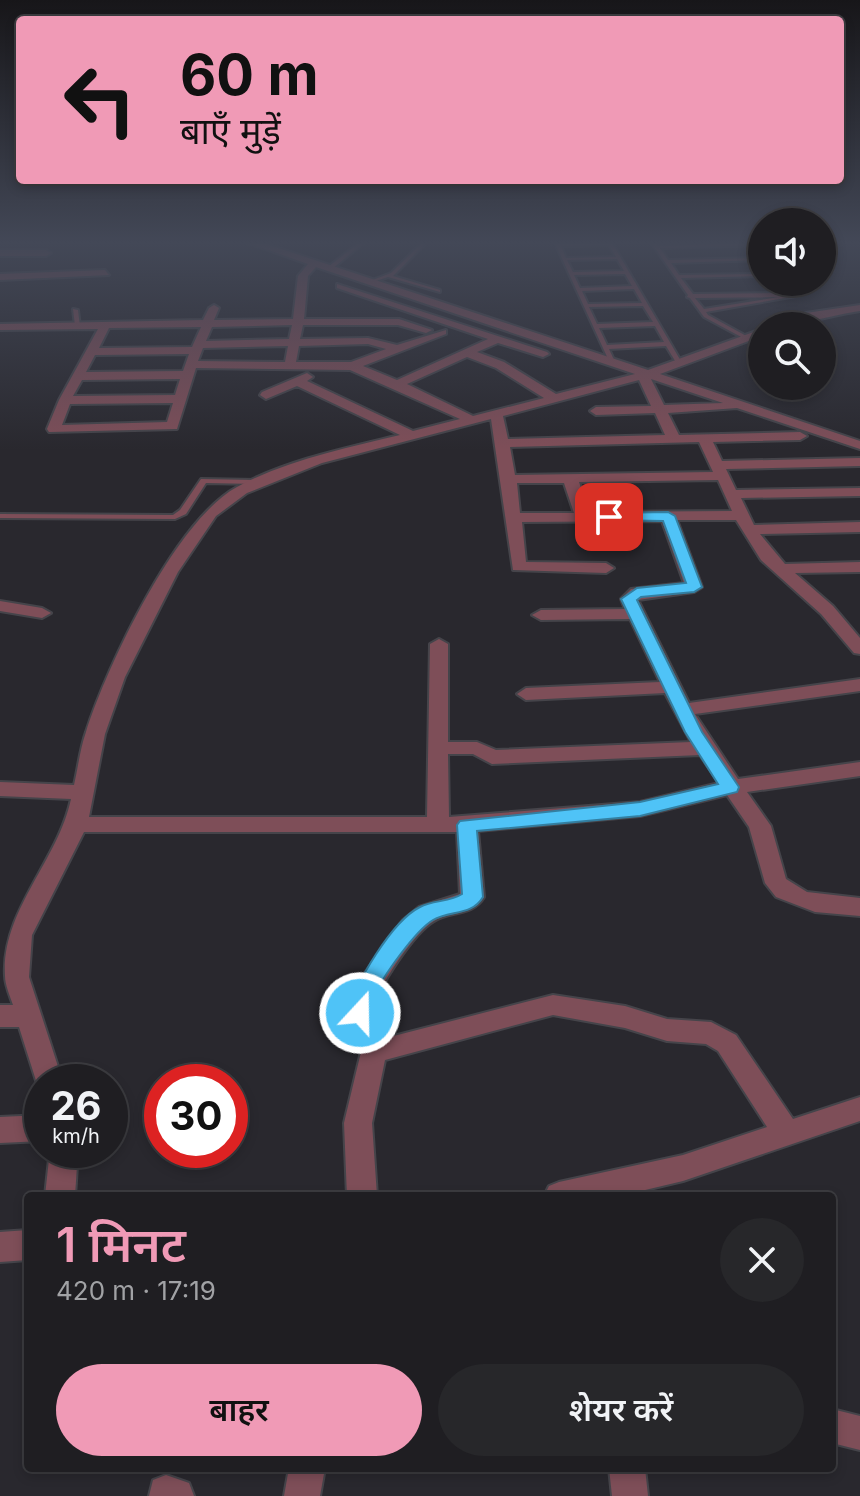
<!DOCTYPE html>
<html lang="hi">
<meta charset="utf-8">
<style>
:root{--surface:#1f1e22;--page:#27272a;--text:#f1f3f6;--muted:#a1a2a5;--line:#3c3c40;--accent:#f09ab6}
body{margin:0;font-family:Inter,"Noto Sans Devanagari",sans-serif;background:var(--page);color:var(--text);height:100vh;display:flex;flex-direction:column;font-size:30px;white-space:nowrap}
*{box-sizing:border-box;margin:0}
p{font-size:26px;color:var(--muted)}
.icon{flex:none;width:44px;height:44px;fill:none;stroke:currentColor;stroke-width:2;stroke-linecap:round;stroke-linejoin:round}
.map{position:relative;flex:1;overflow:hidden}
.details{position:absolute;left:24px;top:1192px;width:812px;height:280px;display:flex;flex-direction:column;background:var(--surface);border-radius:8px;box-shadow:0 4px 12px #0003,0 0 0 2px var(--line)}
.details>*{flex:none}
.guide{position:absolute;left:16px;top:16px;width:828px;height:168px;border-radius:8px;box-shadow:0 4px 12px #0003,0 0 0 2px var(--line);background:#f09ab6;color:#111;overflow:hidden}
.controls{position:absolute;left:748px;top:208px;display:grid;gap:16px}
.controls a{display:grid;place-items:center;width:88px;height:88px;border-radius:50%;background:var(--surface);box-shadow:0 4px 12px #0003,0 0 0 2px var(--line);font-size:40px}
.speed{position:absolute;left:24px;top:1064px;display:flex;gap:16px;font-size:40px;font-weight:700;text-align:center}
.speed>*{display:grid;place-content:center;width:104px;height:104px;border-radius:50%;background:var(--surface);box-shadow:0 4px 12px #0003,0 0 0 2px var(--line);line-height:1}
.speed small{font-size:20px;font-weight:400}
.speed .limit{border:12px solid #d22;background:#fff;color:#111}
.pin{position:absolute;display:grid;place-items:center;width:68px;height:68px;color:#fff;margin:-34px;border-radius:16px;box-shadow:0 4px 12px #0006}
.me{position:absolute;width:88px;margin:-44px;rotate:21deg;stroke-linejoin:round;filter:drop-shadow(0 0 6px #0008)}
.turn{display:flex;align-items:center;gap:28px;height:168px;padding:0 32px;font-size:36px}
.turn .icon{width:104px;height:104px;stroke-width:2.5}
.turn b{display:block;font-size:56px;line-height:68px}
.round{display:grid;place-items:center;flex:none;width:84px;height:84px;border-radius:42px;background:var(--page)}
.headline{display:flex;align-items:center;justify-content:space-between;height:136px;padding:0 32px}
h1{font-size:48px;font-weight:600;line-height:60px;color:var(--accent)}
.button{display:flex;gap:16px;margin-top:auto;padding:16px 32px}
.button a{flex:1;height:92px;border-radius:48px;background:var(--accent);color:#111;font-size:32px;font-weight:600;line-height:92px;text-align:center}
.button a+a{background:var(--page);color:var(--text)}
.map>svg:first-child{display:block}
</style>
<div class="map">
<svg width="860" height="1496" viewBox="0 0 860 1496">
<rect width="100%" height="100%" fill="#29282e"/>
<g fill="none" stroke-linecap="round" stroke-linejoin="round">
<defs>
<g id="lane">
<path d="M361,241H366L332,269H328V267Z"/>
<path d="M424,241H428L393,276L440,290V292L388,277L370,283V281L391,273Z"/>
<path d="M554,241H558L560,244L608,243L607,241H611L682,363L681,364H677L666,346L609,349L614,360L609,361ZM609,245L616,257L566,258L561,246ZM617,259L624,271L573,272L567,260ZM625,274L632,286L580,288L574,275ZM634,289L642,303L588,304L582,291ZM643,306L653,322L597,324L589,307ZM655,326L664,342L607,345L599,328Z"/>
<path d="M650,241H654L658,246L762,243V245L660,248L668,260L762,258V260L671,263L679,275L762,274V276L681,278L693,294L799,293L802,295L706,312L708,315L750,338L745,339L704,317L690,298L687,297L688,295ZM779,297L704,309L695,298Z"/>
<path d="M822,265L833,269V270L822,274V271L827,270L822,268Z"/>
<path d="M73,309L78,310L80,327L75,326Z"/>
<path d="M201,479L260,480L264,482L260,484L206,483L186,514L175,519L0,518V514L173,515L180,510Z"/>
</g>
<g id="street">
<path d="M243,241H257L648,370L762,329V336L660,374L860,441V449L737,408L668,413L679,435L800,432L807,436L800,440L713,442L722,461L860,458V466L726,469L736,490L860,488V496L741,498L754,525L860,522V532L760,534L785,564L860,562V572L795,573L833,606L860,638V654L854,653L821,614L761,560L736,520H677L702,587L694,592L638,600L689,703L860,679V691L695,714L738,779L860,762V776L747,792L771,826L786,879L807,892L860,898V916L815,912L776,897L765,883L749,827L727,795L640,816L478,831L484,897C473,916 450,911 434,921C415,932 377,987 374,1009C372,1018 379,1029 382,1039L553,995L625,1006L667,1019L711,1022L736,1035L793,1119L860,1097V1121L683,1181L620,1196H544L549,1186L559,1182L683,1155L767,1127L718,1051L706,1044L667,1041L625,1028L553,1015L385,1060L372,1123L377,1196H347L344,1123L361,1052L347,1013L352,991L403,920L419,907L460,894L457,832H84L32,935L29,977L63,1082H42V1091L39,1090L19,1027H0V1005H13C10,996 5,985 5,976C1,911 58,861 71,799L0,796V782L74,785C78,768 80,749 86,732C107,666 176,520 237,487C287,460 346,448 400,435L297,386L266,399L260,395L262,392L307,373L313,377L307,381L413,431L460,419L350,370L196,368L177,429L49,432L47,429L59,400L98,329L0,330V324L203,320L209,308L214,305L219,308L214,320L293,319L298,276L308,264ZM316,267L635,374L556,394L504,362L477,352L498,343L543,357L549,354L547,352L337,284V288L488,339L397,380L363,366L446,334V330L397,345L368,338L300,339L303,325H398L426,333L432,330L399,319H304L308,276ZM292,325L289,339L206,341L212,327ZM201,327L192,347L99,348L109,328ZM368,344L386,349L351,362H296L299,346ZM288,346L285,362L198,361L203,348ZM189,354L183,371L86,372L95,355ZM467,357L496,368L544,398L473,416L407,384ZM180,379L175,395L73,396L82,380ZM651,379L723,403L664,405ZM639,380L651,406L596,407L590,411L596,415L655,413L665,435L508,439L503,416ZM173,403L167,422L62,425L70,404ZM491,419L513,570L606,573L614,568L606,563L526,562L522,522L662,521L684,583L631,589L621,599L625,609L541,610L532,615L541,620L630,619L660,682L526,688L517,694L526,700L665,693L691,742L496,750L477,742H448V644L439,639L430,644L427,817H89L105,734L125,677L178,572L216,516L247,493L322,463ZM699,442L713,472L515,475L510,447ZM718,480L732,511L589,512L579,482ZM517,483H564L574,513H520ZM448,754H473L492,764L700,755L719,783L640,802L449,817Z"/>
<path d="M0,250H46L51,253L46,256H0Z"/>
<path d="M105,270L109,275L0,280V274Z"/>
<path d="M860,305V311C833,315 797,326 771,326L806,313Z"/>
<path d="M0,601L42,608L51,613L42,618L0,611Z"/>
<path d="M42,1115V1141L0,1143V1117Z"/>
<path d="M50,1150H78L75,1196H45Z"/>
<path d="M28,1230V1260L0,1262V1232Z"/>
<path d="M832,1409L860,1416V1450L832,1443Z"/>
<path d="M289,1468H325L320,1496H284Z"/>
<path d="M609,1468H645L648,1496H612Z"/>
<path d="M166,1475L189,1483L194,1496H149L153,1480Z"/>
</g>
</defs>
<use href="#lane" stroke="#45444a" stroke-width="4"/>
<use href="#street" stroke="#45444a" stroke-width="4"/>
<use href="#lane" fill="#7e4e58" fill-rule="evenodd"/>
<use href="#street" fill="#7e4e58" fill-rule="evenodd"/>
</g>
<linearGradient id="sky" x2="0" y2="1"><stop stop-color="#171619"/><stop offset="0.54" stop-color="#434857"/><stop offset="1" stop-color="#434857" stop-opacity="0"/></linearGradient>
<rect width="860" height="450" fill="url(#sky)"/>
<path fill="#4fc3f7" stroke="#337fa1" stroke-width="2" d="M609,513L668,512L675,516L702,587L694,592L641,597L637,600L702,732L739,787L737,792L640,816L477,831L483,897C472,916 450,910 433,920C416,930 382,977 375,995C372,1004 372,1012 368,1020L360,1022L351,1020L348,1013C355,983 392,921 420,907C433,900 450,902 462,894L457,825L460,821L640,802L718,784L685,732L621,599L637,588L686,583L663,521L604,520L602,517Z"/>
</svg>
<div class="controls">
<a><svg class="icon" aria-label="sound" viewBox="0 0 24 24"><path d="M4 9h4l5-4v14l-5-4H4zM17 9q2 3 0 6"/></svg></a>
<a><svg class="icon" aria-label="search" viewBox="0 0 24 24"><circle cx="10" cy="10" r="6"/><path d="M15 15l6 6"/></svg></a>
</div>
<div class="speed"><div>26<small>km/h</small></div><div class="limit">30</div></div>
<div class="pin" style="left:609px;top:517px;background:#d93025"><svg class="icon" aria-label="arrive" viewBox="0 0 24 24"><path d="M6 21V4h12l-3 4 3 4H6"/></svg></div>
<svg class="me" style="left:360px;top:1013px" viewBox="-20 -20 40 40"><circle r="17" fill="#4fc3f7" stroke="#fff" stroke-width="3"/><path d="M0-11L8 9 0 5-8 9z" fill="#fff"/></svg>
<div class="guide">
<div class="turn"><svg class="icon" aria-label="left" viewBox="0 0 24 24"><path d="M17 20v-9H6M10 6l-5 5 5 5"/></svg><div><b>60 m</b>बाएँ मुड़ें</div></div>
</div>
<section class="details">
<div class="headline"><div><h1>1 मिनट</h1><p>420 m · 17:19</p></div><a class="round"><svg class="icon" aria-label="close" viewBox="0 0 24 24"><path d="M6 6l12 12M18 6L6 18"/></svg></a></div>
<div class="button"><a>बाहर</a><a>शेयर करें</a></div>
</section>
</div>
